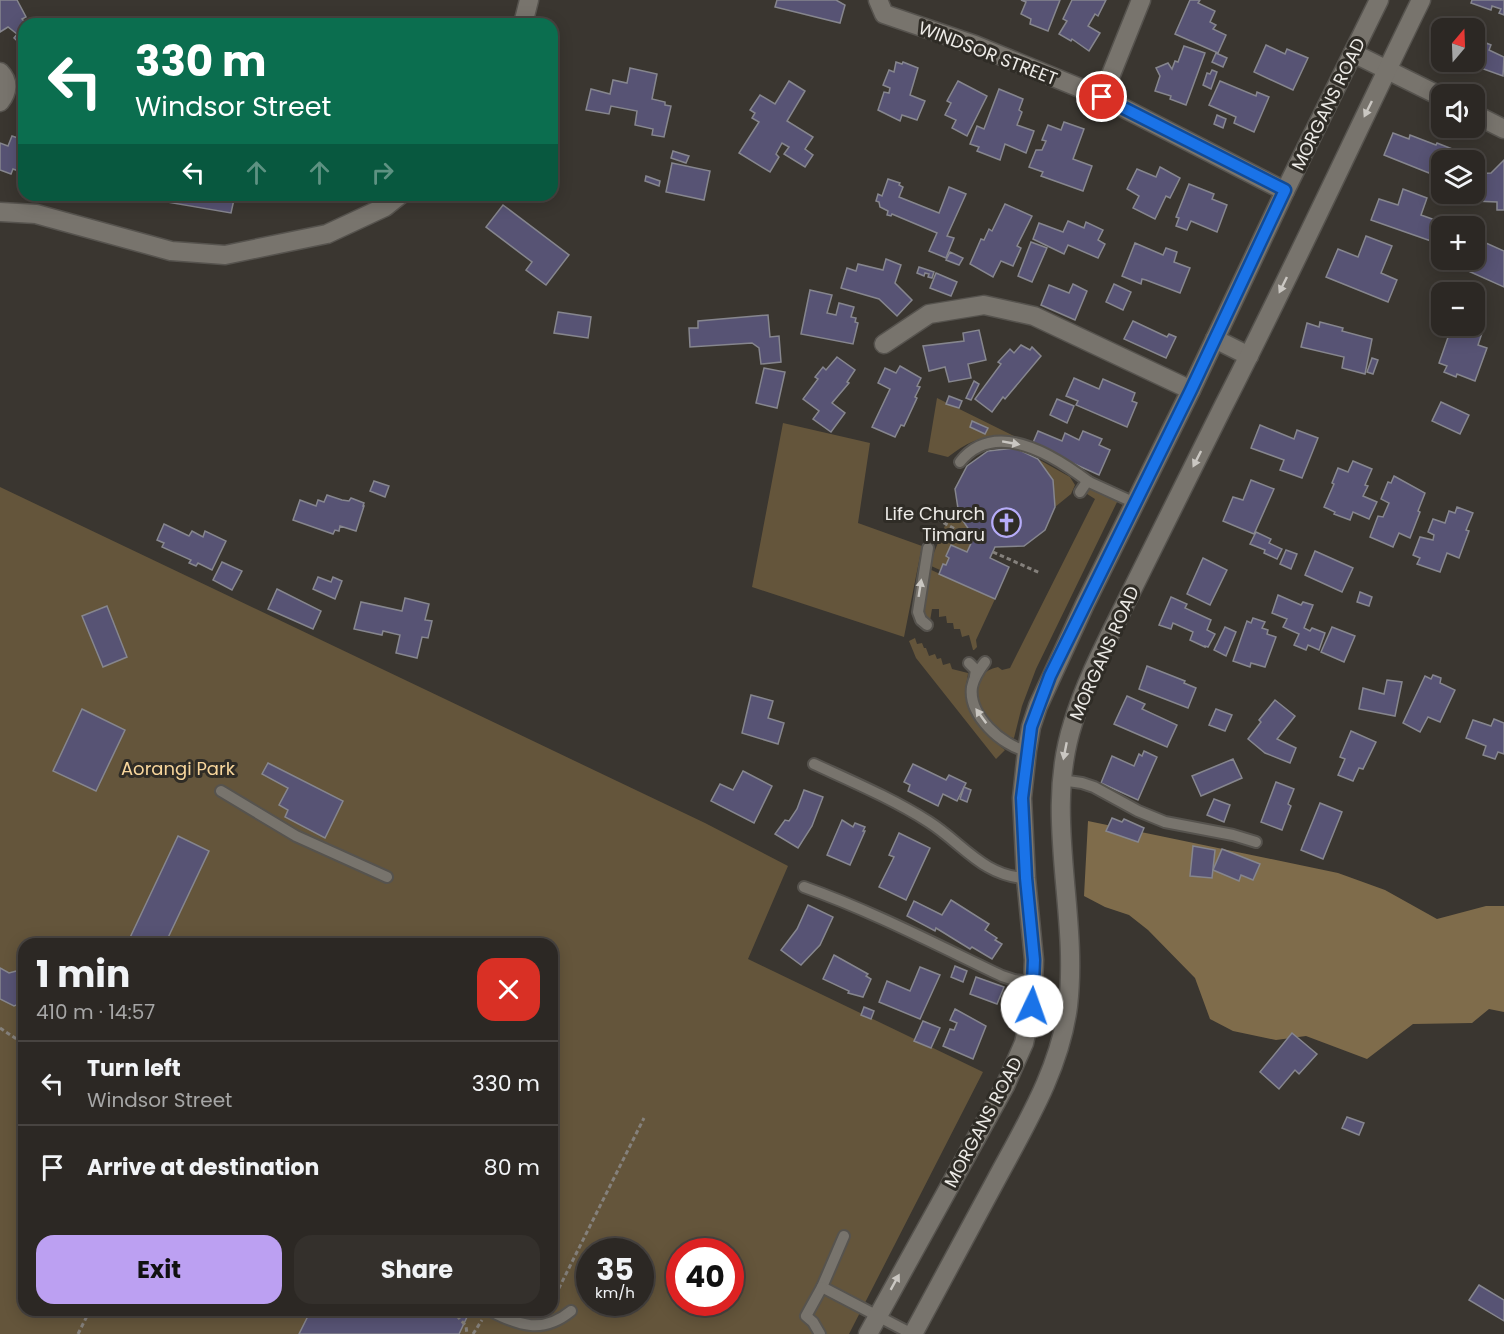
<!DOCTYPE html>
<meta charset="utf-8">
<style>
:root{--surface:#2c2824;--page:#34302c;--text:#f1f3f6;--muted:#a6a6a6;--line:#484441;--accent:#bca0f2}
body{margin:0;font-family:Poppins,sans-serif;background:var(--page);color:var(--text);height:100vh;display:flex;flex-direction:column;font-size:22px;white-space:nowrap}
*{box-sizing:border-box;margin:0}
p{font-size:20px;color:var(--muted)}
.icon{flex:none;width:33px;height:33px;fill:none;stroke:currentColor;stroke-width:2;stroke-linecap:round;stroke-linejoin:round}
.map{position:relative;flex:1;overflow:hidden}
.drawer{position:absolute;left:18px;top:938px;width:540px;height:378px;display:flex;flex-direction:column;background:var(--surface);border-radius:18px;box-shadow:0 3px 15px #0003,0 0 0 2px var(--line)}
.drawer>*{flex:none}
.guide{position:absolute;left:18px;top:18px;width:540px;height:183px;border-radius:18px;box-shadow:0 3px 15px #0003,0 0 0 2px var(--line);background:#0b6e4f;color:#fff;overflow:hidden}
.needle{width:39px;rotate:19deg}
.buttons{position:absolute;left:1431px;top:18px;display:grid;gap:12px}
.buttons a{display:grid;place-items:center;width:54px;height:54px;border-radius:12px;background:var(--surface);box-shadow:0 3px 15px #0003,0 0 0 2px var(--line);font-size:30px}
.speed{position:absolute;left:576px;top:1238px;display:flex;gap:12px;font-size:30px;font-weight:700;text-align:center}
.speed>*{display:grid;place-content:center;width:78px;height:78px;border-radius:50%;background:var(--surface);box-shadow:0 3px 15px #0003,0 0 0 2px var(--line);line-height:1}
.speed small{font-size:15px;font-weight:400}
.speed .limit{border:9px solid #d22;background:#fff;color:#111}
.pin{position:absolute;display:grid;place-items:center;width:51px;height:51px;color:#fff;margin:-26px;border:3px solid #fff;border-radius:50%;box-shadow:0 2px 6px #0007}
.me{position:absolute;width:66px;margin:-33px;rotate:3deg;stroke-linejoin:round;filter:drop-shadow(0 0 4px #0008)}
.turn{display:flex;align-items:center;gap:21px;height:126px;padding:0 18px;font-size:27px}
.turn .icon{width:78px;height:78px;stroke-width:2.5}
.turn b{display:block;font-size:42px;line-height:51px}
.lanes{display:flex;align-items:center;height:57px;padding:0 18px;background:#0003;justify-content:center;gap:30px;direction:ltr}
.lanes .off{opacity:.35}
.round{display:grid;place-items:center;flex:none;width:63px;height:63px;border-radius:18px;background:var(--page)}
.overview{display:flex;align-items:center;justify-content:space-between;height:102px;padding:0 18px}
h1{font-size:36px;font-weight:700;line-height:45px}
.action{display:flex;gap:12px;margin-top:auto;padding:12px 18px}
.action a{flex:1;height:69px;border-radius:18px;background:var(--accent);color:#111;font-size:24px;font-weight:700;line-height:69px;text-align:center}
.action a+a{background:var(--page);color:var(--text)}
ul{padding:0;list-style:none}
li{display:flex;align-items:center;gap:18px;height:84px;padding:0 18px;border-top:2px solid var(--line)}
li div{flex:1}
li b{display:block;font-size:22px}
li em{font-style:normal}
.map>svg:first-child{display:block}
</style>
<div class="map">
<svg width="1504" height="1334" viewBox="0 0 1504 1334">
<rect width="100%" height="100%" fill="#3a3630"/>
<g fill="#64553b" fill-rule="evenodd">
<path d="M937,398L1026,442C993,432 975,436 948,457L928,452Z"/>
<path d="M783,423L870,443L858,523L922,546L904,637L752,587Z"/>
<path d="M1038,459L1070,477L1075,485L1071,494L1055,507L1053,480Z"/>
<path d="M0,487L705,823L788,866L748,959L983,1072L849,1334H0ZM24,944H552V1310H24ZM590,1251H640V1302H590ZM680,1251H730V1302H680Z"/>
<path d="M1096,489L1119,498L1036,669L1022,706L1014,738C987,735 955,676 998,667L1002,670L1010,668L1095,499L1084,492L1086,490Z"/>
<path d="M959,515L974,537L967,552L949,558L946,565L943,564L940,570L929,565L946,523L950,519Z"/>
<path d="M927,568L995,599L976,640L977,647L974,650H973L969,635L962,637L960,629H954L953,623H947L946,616L939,617V609H932L930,621C917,610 926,583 927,568Z"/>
<path d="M915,638L917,644L922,643L924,648H926L929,656L935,654L937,659L941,658L943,665L950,663L952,669L968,673C968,679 965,686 965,692C966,711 991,739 1005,750L996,759L916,658L909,641Z"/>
</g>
<path fill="#7f6c4b" d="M1088,821L1338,873L1385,890L1437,919L1486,906H1504V1012L1489,1009L1472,1023L1413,1024L1367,1059L1306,1036L1276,1040L1233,1031L1210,1019L1195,978L1148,930L1129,915L1105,907L1084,896Z"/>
<g fill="#575374" stroke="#86868e" stroke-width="1.5">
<path d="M0,0H17L26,17L22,19L26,23L17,34L8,27L0,32Z"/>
<path d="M777,0H836L845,5L840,23L775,7Z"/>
<path d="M1021,0H1060L1048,31L1030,24L1031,19L1021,14L1026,2Z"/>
<path d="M1072,0H1106L1098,16L1095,14L1088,26L1100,33L1089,51L1072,39L1071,41L1059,34L1067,21L1063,19Z"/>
<path d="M1190,0H1200L1198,3L1215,11L1210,22L1216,25L1213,29L1226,35L1218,53L1175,34Z"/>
<path d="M1472,0H1504V15L1499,13L1501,9L1492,6L1491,10L1471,3Z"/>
<path d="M24,26V47L14,38Z"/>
<path d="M1474,38L1491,45L1489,50L1504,57L1503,76L1464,62H1474Z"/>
<path d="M1266,45L1285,54L1287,49L1308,58L1293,90L1254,72Z"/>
<path d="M1184,46L1205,53L1186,105L1170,99L1171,96L1155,91L1160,76L1156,68L1168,63L1172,69L1175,61L1178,62Z"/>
<path d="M1216,53L1227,58L1223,67L1212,62Z"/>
<path d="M896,62L902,64L903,62L918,68L910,95L925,101L917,120L902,115L900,121L878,110L884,92L889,93L890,88L883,85L889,70L894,72Z"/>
<path d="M630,68L657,74L652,99L665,102V105L671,106L664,137L652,135L653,129L635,125L637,111L611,106L609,114L586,110L591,89L610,94L613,80L627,83Z"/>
<path d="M1212,70L1217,72L1211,89L1203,85L1207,73L1210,74Z"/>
<path d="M789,81L805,91L787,121L813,137L805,149L813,155L805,167L784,154L789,147L782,143L776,154L779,157L770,172L739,153L759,122L752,118L755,113L750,110L760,95L775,104Z"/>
<path d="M958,81L987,96L967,136L952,128L956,120L945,115L951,103L947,101Z"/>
<path d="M1220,81L1256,96L1257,92L1269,97L1254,132L1234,123L1236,117L1209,105Z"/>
<path d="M999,89L1023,99L1019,110L1022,112L1017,125L1034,131L1026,153L1005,144L1000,160L977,151L979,147L970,144L977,126L984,129Z"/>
<path d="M1217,115L1226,119L1223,128L1214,124Z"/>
<path d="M1064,122L1084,129L1073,159L1092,166L1083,191L1041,176L1043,172L1029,167L1036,150H1042L1046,141L1042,140L1048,125L1061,130Z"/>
<path d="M1393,133L1409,139L1410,135L1436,145L1437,143L1465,154L1463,160H1442V173L1431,169L1429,173L1384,155Z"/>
<path d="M12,136L24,140V173L13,169L11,174L0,170V143L8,146Z"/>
<path d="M673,151L689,156L686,163L671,158Z"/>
<path d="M1504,160V210H1497V202L1474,201L1475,174L1491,173Z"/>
<path d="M672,163L710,171L704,200L666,192Z"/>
<path d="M1160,167L1180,178L1170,198L1166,196L1155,219L1133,208L1139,196L1127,189L1137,169L1156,177Z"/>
<path d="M646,176L660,181L659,186L645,181Z"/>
<path d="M888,179L900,183L899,185L903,187L899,197L939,213L949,187L966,194L947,236L954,238L946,258L929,251L937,233L892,214L891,216L887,215L888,211L880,207L879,202L876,201L878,194L882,196Z"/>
<path d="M1189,184L1214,194L1212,199L1227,205L1217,232L1191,221L1187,230L1176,226L1179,218L1176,217Z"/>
<path d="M1403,189L1427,198L1421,215L1438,221L1431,241L1371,220L1379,199L1398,205Z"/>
<path d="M156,195H235L231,213L155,200Z"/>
<path d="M1005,204L1032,216L1017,246L1021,248L1013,266L1001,261L993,277L970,264L981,239L984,240L989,229L992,231Z"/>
<path d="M503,205L569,255L546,285L526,270L532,262L486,227Z"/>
<path d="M1068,221L1084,228L1086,222L1103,230L1098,240L1105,244L1098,258L1068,245L1064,254L1033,239L1039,223L1063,232Z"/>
<path d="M1366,236L1392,246L1381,273L1397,280L1388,302L1326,277L1338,249L1358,257Z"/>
<path d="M1477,239L1504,251V287L1464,269L1468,260H1474V245Z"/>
<path d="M1031,242L1047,248L1032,282L1018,276Z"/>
<path d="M1135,243L1163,255L1166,248L1177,252L1174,262L1190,268L1180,293L1146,280L1142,279L1141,284L1122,276Z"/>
<path d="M950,252L963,258L959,265L946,260Z"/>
<path d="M886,259L901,265L895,283L912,300L897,316L879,299L841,288L847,268L856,271L858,264L883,270Z"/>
<path d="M919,267L934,272L932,278L928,277L929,274L925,273L924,276L917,273Z"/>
<path d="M936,273L957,282L951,296L930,288Z"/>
<path d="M1073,284L1087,291L1075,320L1041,305L1049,285L1069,293Z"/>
<path d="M1114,284L1131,292L1123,310L1106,302Z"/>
<path d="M810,290L832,295L827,313L836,315L839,303L854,307L851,317L856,318L855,322L858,323L853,344L801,334Z"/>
<path d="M1474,303L1482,306L1475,326L1481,328L1479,332L1482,333L1478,345L1487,348L1475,381L1457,374L1456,377L1444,372L1447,366L1439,363L1452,326H1474Z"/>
<path d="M558,312L591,317L588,338L554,333Z"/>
<path d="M768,315L770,337L779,336L781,362L761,364L759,348L752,343L690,347L689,328H698V321Z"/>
<path d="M1133,321L1167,337L1169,334L1176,337L1166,358L1124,339Z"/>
<path d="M1320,322L1343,328L1342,331L1372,339L1365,374L1342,368L1344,357L1301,347L1307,323L1319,327Z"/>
<path d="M979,330L986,360L968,364L971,378L949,382L945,367L929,371L923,346L964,341L963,333Z"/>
<path d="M1021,345L1030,350L1032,347L1041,356L1005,399L1003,397L992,412L975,399L1001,364L998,362L1010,349L1014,353Z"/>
<path d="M837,357L855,370L847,382L849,383L832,403L845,413L831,432L813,419L819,411L803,399L818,379L815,377L823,367L826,370Z"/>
<path d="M1372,358L1378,360L1373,374L1367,372Z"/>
<path d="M900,366L921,378L917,386L920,387L915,397L917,398L904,426L901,425L895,437L872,427L890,389L878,383L885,368L896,373Z"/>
<path d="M764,368L785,372L777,408L756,403Z"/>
<path d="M1074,378L1099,389L1103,379L1135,393L1132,401L1137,403L1127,427L1076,405L1078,401L1066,396Z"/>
<path d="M974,381L979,384L971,400L966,398Z"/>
<path d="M949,396L962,401L959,408L946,404Z"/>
<path d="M1057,399L1074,406L1067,423L1050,415Z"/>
<path d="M1441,402L1469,415L1460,434L1432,421Z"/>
<path d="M972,421L988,428L985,434L970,427Z"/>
<path d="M1260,425L1294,439L1297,430L1318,438L1302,478L1280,470L1284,460L1251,448Z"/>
<path d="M1038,431L1062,441L1065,433L1079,440L1083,431L1102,439L1099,445L1110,450L1099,475L1032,445Z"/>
<path d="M1015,448L1038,459L1053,480L1055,507L1045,530L1024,546L995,547L990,558L1009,567L995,599L939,574L943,564L946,565L949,558L946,556L951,545L967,552L974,537L959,515L955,489L967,466L988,451Z"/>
<path d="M1353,461L1372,469L1365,485L1368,486L1363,496L1377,502L1369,519L1353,512L1350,520L1334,514L1335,512L1324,507L1334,484L1332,483L1338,468L1348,472Z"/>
<path d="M1394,476L1425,493L1418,511L1420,512L1410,538L1399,533L1393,547L1370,537L1378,516L1383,517L1389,503L1381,499L1388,482L1391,483Z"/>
<path d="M1251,480L1274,489L1254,534L1223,521L1233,497L1243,500Z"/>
<path d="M374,481L389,486L385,497L370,491Z"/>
<path d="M327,495L342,500L349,501L351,498L364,503L363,506H364L356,531L340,526L339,531L335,530L333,534L293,520L300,500L316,506L318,500L324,502Z"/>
<path d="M1457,507L1473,513L1466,530L1469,531L1459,558L1447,553L1440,572L1417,564L1420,558L1413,555L1420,537L1433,540L1434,535L1428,532L1433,519L1445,523L1449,511L1455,513Z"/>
<path d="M164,524L189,536L192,531L203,537L205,531L226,541L212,570L198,563L196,566L189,563L191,560L162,547L164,543L157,540Z"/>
<path d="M1256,532L1271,539L1269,543L1282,549L1277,559L1264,553L1265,550L1250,544Z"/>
<path d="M1286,550L1297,554L1291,569L1280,564Z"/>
<path d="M1315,551L1353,568L1342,592L1305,575Z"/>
<path d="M1203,558L1227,570L1210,605L1187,594Z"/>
<path d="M222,562L242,571L232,590L213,580Z"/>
<path d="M318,577L331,582L333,577L342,581L335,599L313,589Z"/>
<path d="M277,589L321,611L313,629L268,609Z"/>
<path d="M1360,592L1372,597L1369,606L1357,602Z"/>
<path d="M1278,595L1301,605L1303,602L1313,605L1304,628L1310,631L1312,628L1325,633L1319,650L1308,645L1306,650L1294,645L1299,634L1283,627L1287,619L1272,613Z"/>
<path d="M1171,597L1187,604L1185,608L1211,620L1207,630L1215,634L1208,647L1205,646V647L1190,640L1193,632L1173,623L1171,629L1159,625Z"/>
<path d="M405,598L429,604L425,620L432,621L428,638L422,637L417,658L396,653L400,635L383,631L382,635L354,629L361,602L402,611Z"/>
<path d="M107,606L127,657L103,667L82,616Z"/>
<path d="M1253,618L1265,622L1262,628L1268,630L1267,634L1276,637L1265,667L1251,663L1250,667L1233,661L1247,621L1251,623Z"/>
<path d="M1225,627L1236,632L1226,656L1214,650Z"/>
<path d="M1332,627L1355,636L1344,662L1321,652Z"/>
<path d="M1147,666L1185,681L1184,683L1196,688L1188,708L1139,689Z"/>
<path d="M1433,675L1441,678L1440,683L1455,690L1440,722L1428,717L1420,732L1403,723L1425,676L1431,679Z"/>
<path d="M1387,680L1402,682L1395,716L1359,709L1363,688L1384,694Z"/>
<path d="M751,695L773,701L768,718L784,723L778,744L742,733Z"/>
<path d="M1127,696L1145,704L1142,709L1177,725L1167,747L1114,724Z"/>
<path d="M1275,700L1295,716L1277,739L1296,748L1290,763L1265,753L1248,739L1261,722L1259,720Z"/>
<path d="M82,709L125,730L96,791L53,771Z"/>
<path d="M1216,709L1232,715L1225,731L1209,725Z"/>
<path d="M1494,719L1504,723V754L1498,752L1495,759L1483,755L1486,746L1466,738L1473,720L1491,726Z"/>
<path d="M1351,731L1376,742L1363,769L1359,768L1353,781L1338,775L1345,759L1340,757Z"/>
<path d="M1144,751L1157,757L1138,800L1101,783L1112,756L1134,766L1139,754L1142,756Z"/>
<path d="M1233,759L1242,778L1201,796L1192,776Z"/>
<path d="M268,763L343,801L325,838L285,817L288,810L279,805L288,788L262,774Z"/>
<path d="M913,764L946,780L949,775L966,783L957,801L943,794L938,806L908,791L910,785L904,782Z"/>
<path d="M743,771L772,786L754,823L711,801L720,784L733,790Z"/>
<path d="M1276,782L1294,789L1288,804L1291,806L1282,830L1261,822Z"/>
<path d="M964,787L971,790L967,802L960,799Z"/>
<path d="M804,790L823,797L812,826L798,848L775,834L785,820L789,821L797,809Z"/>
<path d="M1214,799L1230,805L1224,822L1207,815Z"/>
<path d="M1320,803L1342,812L1323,859L1301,850Z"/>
<path d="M1112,818L1122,822L1124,819L1144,828L1138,842L1106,831Z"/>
<path d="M842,820L853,827L855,823L865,827L863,831H865L850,865L827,855Z"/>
<path d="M899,833L930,848L906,900L879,887L894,857L889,855Z"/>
<path d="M178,836L209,851L165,944H127Z"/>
<path d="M1193,846L1215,850L1212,878L1190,876Z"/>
<path d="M1222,849L1260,864L1253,880L1241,875L1239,881L1213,870Z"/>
<path d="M951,900L989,924L985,930L997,938L995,940L1002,944L992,959L972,947L970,949L936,928L935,931L907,916L914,901L942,915Z"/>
<path d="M808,905L833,917L820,945L801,965L781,950L797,929Z"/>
<path d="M834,955L868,974L866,976L871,979L863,997L848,993L849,991L823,979Z"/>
<path d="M955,966L967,971L963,982L951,977Z"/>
<path d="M920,967L940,975L920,1019L879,1002L887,981L910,991Z"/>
<path d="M0,968L9,973L24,969V1002L14,1006L0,999Z"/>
<path d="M976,977L1004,987L997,1004L970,994Z"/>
<path d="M864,1007L874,1011L871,1019L861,1015Z"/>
<path d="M955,1009L986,1026L973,1059L943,1046L950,1029L954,1030L957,1023L950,1020Z"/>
<path d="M923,1021L940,1028L931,1048L914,1041Z"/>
<path d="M1292,1033L1317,1054L1299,1074L1295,1070L1279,1089L1260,1072Z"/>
<path d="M1347,1117L1364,1123L1359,1135L1342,1128Z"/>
<path d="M1479,1285L1504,1300V1321L1469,1300Z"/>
<path d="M311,1310H456L468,1315L459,1334H299Z"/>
</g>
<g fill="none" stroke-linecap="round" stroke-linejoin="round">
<defs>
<g id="lane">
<path d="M960,462C995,418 1055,456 1089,482"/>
<path d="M1080,492L1086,483L1089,482L1135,503"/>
<path d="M927,625L921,620L918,612L928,548"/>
<path d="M985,662C979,670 974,677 972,687C968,715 1002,746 1027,751"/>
<path d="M969,663L976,670L975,676"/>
<path d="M814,764C853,782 893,799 929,822C962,843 984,877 1026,878"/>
<path d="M1061,780L1082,783L1094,787L1138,811L1165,822L1233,835L1256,842"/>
<path d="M221,791L296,836L387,877"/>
<path d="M804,887C872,911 937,945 1002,976L1014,980L1034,982"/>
<path d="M844,1236L822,1287L912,1334"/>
<path d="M489,1310C519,1326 543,1334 571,1311"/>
<path d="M820,1334L813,1322L806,1316L822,1287"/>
</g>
<g id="street">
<path d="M878,0L884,14L975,45L1102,97L1285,191"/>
<path d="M1353,53L1442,97"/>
<path d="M0,72C9,81 8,92 0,102"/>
<path d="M1102,97L1141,0"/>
<path d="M1474,114L1504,129"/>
<path d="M884,344L929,314L984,305L1034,316L1191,390"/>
</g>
<g id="secondary">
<path d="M523,24L529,0"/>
<path d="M0,212L36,214L171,251L225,255L327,234L385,207L400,195"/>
<path d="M1215,339L1249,356"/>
<path d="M868,1334L1005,1086L1024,1043L1032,1006L1034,960L1026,878L1022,798L1027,751L1031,727L1038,706L1085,604L1191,390L1285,191L1379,0"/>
<path d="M913,1334C941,1283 968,1231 996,1180C1026,1124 1060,1069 1068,1006C1079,911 1043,816 1073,723C1086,679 1109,637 1129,596C1160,533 1191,470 1223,407C1292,272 1355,135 1421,0"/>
</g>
</defs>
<use href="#lane" stroke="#56534e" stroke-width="14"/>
<use href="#street" stroke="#56534e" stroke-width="21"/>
<use href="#secondary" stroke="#56534e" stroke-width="21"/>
<g stroke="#85817c" stroke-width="3" stroke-dasharray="4.5 3" stroke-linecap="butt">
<path d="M937,519L973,539"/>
<path d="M993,552L1040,573"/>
<path d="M0,1028L24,1044"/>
<path d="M552,1302L644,1118"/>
<path d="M452,1310L466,1326L467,1334"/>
<path d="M78,1334L90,1310"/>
<path d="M473,1334L482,1320"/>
</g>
<use href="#lane" stroke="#78746d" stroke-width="10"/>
<use href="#street" stroke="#78746d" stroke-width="18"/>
<use href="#secondary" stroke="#78746d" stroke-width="18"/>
</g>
<defs><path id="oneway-solid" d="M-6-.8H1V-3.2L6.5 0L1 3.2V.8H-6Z" transform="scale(1.5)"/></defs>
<g fill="#cac7c2">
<use href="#oneway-solid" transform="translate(1368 109) rotate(116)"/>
<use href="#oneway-solid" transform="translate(1283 285) rotate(116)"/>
<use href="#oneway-solid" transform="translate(1011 443) rotate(10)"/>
<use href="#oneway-solid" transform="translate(1197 459) rotate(117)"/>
<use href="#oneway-solid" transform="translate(920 588) rotate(-81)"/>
<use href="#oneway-solid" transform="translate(981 716) rotate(-126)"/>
<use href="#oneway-solid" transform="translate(1065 751) rotate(101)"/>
<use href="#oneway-solid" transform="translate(895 1282) rotate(-61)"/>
</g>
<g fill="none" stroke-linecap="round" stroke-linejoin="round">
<defs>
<path id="route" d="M1032,1006L1034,960L1026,878L1022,798L1031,727L1050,676L1191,390L1285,190L1102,97"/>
</defs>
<use href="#route" stroke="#114b97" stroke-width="15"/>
<use href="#route" stroke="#1a73e8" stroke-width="10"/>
</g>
<defs>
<symbol id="church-ring" viewBox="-11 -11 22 22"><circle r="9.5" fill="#2f2c26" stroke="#b6acf8" stroke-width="1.5"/><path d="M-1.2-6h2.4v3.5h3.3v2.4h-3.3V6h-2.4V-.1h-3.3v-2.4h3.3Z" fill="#b6acf8"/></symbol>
</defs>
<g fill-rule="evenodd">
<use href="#church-ring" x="990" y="506" width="33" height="33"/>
</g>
<g text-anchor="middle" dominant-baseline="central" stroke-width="6" stroke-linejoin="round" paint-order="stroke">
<g font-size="18" fill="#edebe7" stroke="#2f2c26">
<text transform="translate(988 53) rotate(21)">WINDSOR STREET</text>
<text transform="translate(1328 104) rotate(-64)">MORGANS ROAD</text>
<text transform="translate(1104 653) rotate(-66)">MORGANS ROAD</text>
<text transform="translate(983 1122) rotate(-62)">MORGANS ROAD</text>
</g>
<g font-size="18" fill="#edebe7" stroke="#2f2c26" text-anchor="end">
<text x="985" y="513">Life Church<tspan x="985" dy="21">Timaru</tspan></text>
</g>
<g font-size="18" fill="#f8d69c" stroke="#2f2c26">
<text x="178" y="768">Aorangi Park</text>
</g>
</g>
</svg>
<div class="buttons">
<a><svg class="needle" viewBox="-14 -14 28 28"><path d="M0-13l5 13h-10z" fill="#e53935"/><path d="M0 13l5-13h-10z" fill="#a6a6a6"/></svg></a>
<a><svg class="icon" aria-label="sound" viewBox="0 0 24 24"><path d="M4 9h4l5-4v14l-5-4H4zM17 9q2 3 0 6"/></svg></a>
<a><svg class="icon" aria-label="layers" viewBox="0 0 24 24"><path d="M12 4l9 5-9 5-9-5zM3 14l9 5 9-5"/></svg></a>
<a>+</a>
<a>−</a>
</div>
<div class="speed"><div>35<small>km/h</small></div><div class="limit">40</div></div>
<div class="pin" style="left:1102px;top:97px;background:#d93025"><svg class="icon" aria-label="arrive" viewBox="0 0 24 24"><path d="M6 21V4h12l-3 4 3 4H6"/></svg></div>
<svg class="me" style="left:1032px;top:1006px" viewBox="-20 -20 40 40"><circle r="19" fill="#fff"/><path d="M0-13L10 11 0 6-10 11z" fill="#1a73e8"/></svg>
<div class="guide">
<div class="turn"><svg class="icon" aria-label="left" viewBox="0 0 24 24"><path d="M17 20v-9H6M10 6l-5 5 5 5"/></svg><div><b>330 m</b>Windsor Street</div></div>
<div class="lanes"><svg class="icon" aria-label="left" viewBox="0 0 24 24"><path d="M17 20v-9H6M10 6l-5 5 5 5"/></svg><svg class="icon off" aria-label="ahead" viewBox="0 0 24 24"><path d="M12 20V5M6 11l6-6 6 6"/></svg><svg class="icon off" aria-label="ahead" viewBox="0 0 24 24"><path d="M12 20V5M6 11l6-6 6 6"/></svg><svg class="icon off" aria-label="right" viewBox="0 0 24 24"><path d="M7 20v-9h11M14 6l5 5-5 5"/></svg></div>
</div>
<section class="drawer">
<div class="overview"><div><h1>1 min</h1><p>410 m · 14:57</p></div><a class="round" style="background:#d93025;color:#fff"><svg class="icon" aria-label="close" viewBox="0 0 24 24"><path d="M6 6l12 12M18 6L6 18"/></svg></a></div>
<ul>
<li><svg class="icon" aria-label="left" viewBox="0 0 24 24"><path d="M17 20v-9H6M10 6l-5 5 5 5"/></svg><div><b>Turn left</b><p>Windsor Street</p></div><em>330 m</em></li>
<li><svg class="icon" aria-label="arrive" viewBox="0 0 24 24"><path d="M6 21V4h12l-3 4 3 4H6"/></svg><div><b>Arrive at destination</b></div><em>80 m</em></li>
</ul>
<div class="action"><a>Exit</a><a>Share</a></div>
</section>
</div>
